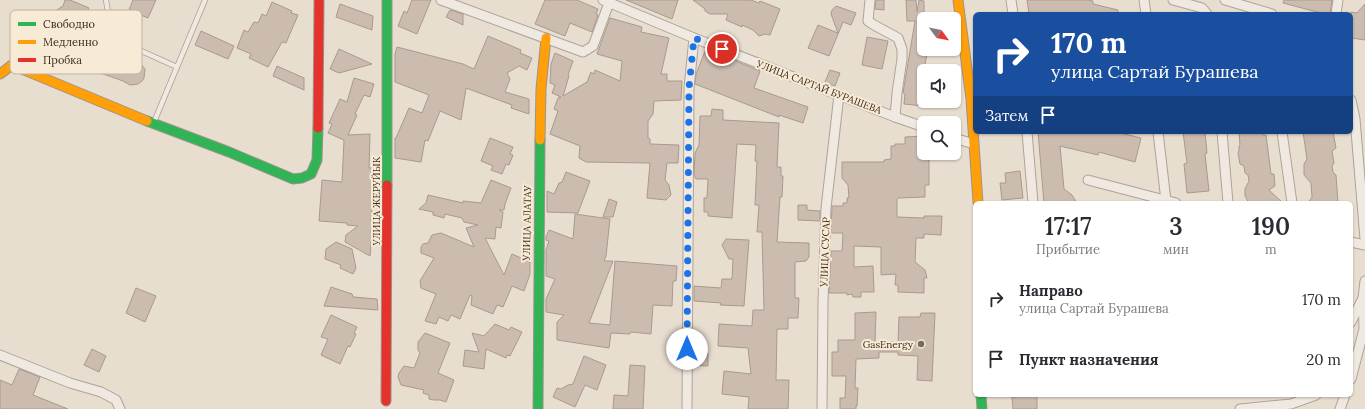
<!DOCTYPE html>
<html lang="ru">
<meta charset="utf-8">
<style>
:root{--surface:#fff;--page:#f2f2f3;--text:#2b2b33;--muted:#7c7c81}
body{margin:0;font-family:Lora,serif;background:var(--page);color:var(--text);height:100vh;display:flex;flex-direction:column;font-size:15px;white-space:nowrap}
*{box-sizing:border-box;margin:0}
p{font-size:13px;color:var(--muted)}
.icon{flex:none;width:22px;height:22px;fill:none;stroke:currentColor;stroke-width:2;stroke-linecap:round;stroke-linejoin:round}
.map{position:relative;flex:1;overflow:hidden}
.details{position:absolute;left:973px;top:201px;width:380px;height:196px;display:flex;flex-direction:column;background:var(--surface);border-radius:6px;box-shadow:0 1px 3px #0004}
.details>*{flex:none}
.top-card{position:absolute;left:973px;top:12px;width:380px;height:122px;border-radius:6px;box-shadow:0 1px 3px #0004;background:#1a4fa0;color:#fff;overflow:hidden}
.needle{width:26px;rotate:122deg}
.fabs{position:absolute;left:917px;top:12px;display:grid;gap:8px}
.fabs a{display:grid;place-items:center;width:44px;height:44px;border-radius:6px;background:var(--surface);box-shadow:0 1px 3px #0004;font-size:20px}
.pin{position:absolute;display:grid;place-items:center;width:34px;height:34px;color:#fff;margin:-17px;border:2px solid #fff;border-radius:50%;box-shadow:0 1px 4px #0007}
.me{position:absolute;width:44px;margin:-22px;rotate:0deg;stroke-linejoin:round;filter:drop-shadow(0 0 3px #0008)}
.turn{display:flex;align-items:center;gap:14px;height:84px;padding:0 12px;font-size:18px}
.turn .icon{width:52px;height:52px;stroke-width:2.5}
.turn b{display:block;font-size:28px;line-height:34px}
.then{display:flex;align-items:center;height:38px;padding:0 12px;background:#0003;gap:8px;font-size:15px}
.eta{display:flex;justify-content:space-evenly;align-items:center;height:68px;text-align:center}
.eta b{font-size:24px;font-weight:600;line-height:28px}
ul{padding:0;list-style:none}
li{display:flex;align-items:center;gap:12px;height:60px;padding:0 12px}
li div{flex:1}
li b{display:block;font-size:15px}
li em{font-style:normal}
.map>svg:first-child{display:block}
</style>
<div class="map">
<svg width="1365" height="409" viewBox="0 0 1365 409">
<rect width="100%" height="100%" fill="#e8ded0"/>
<g fill="#ccbcb0" stroke="#a9998e">
<path d="M65,0H70L89,8L72,47L53,39L50,33L52,29L50,26L52,23L49,15L63,6Z"/>
<path d="M133,0H156L148,18L129,10Z"/>
<path d="M412,0H431L417,34L398,26L404,11L407,13Z"/>
<path d="M545,0H577L598,9L596,14L598,15L592,32L570,23L565,36L535,24Z"/>
<path d="M626,0H678L672,19Z"/>
<path d="M693,0H751L759,3L760,1L780,9L770,35L765,34L759,36L753,30L742,25V27L726,20L728,14H710L705,11V9Z"/>
<path d="M876,0H884V10L875,9Z"/>
<path d="M906,0H916L917,12L919,0L924,1V54H927L922,79H924V106L904,104L905,94L903,93L915,21H907Z"/>
<path d="M1027,0H1088L1093,1V4L1118,10V14H1029Z"/>
<path d="M1284,0H1332L1330,14L1317,12L1283,3Z"/>
<path d="M272,2L292,11L291,13L298,15L286,43L282,42L268,67L249,58L251,54L237,48L244,30L248,32L254,22L258,23L262,14L266,16Z"/>
<path d="M340,4L373,16L372,30L336,17Z"/>
<path d="M1365,4V40L1351,38V12L1357,13Z"/>
<path d="M836,6L856,13L851,25L843,22L829,56L808,48L818,25L838,33L831,14L832,10Z"/>
<path d="M450,10L463,14V25L446,17Z"/>
<path d="M610,18L642,27L641,32L669,38L661,74H667V81H682L681,100L654,101L653,114L648,121V138L650,139V144L679,145L678,163H667L665,180L669,185L671,195L666,200L647,198L650,163L586,162L579,158L580,146L550,134L558,111L554,109L558,98L561,97L552,93L555,85L550,83L551,64L555,53L573,61L568,75L569,76L563,96L587,82L591,72L594,74L595,70L620,81L622,61L597,54Z"/>
<path d="M201,31L234,46L228,59L195,45Z"/>
<path d="M488,36L521,50L520,53L532,58L527,70L519,66L507,73L510,79L505,92L529,99V114L511,108L512,105L466,88L461,120L440,111L428,141L425,140L421,162L395,158V138H396L409,108L422,113L429,95L395,82V54L397,47L463,64L474,69Z"/>
<path d="M867,37L888,41L882,69L862,65Z"/>
<path d="M102,48L125,58L128,60H133L140,63L145,69L144,78L142,81L138,84L130,85L123,81L95,71L91,65L90,57L95,50Z"/>
<path d="M339,49L372,64L339,73L330,69Z"/>
<path d="M706,49L760,71L754,88L808,107L803,123L779,115V117L695,84L696,74Z"/>
<path d="M277,66L304,78V90L273,76Z"/>
<path d="M830,70L840,73L835,86L825,82Z"/>
<path d="M354,78L374,84L370,97L364,95L355,114L357,115L348,135L370,134L369,168H373L372,193H373L371,222H372L371,233H372L370,256L345,242L346,235L358,226L347,225V223L319,221L322,180L342,182L344,140L328,133L332,124L329,123L340,99L347,102Z"/>
<path d="M712,109L723,110V120L779,123L777,167H781V176H783L782,197H780L777,242L809,243V257L806,261L795,262V298H799L798,318H788V329H777L776,380H789L788,409H748L749,397L722,394L724,371L751,374L748,348L718,346L719,324L752,326L753,310H764L762,232H757L759,205H755L757,161H755L756,145L737,144L732,218L708,216V212H704V198H707L708,179H696L694,175L695,153L699,145L700,116H711Z"/>
<path d="M1038,132H1116L1141,138L1135,162L1099,152L1098,155L1060,146L1064,189L1072,195L1077,203H1044Z"/>
<path d="M1183,132H1205L1207,153L1205,154L1209,191L1187,193L1184,164L1187,163Z"/>
<path d="M1239,132H1263V135H1266L1271,174H1274L1275,186L1269,190L1283,203H1249L1245,196V189L1249,181L1248,175L1245,173L1244,166L1240,164L1238,153L1239,151V146L1240,145Z"/>
<path d="M1303,132H1333L1336,148L1332,151L1334,163L1332,166L1333,172L1336,175L1338,203H1308L1312,197L1311,183L1304,175V164L1307,159Z"/>
<path d="M924,136V153H929V185H925V197L898,198L897,199V217L924,218V216H942L941,235L924,234V238H916L915,262L925,270L927,278H924V293L898,292V285H895L896,274L881,275V247L854,246V267L873,266L874,292H861V297H853L852,294L847,295V293H829L831,251H842L843,233H831L832,206H843V203H847V198H849L848,185L842,178V162H884V160L891,159V146H895V144H905V137Z"/>
<path d="M490,138L513,147L510,154L513,155L509,165L506,164L502,174L491,170L493,166L481,161Z"/>
<path d="M1020,171L1023,198L1002,200L1000,183H1006L1005,173Z"/>
<path d="M566,172L590,181L578,213L547,212V191L554,194L559,183L562,182Z"/>
<path d="M491,180L511,188L505,204L504,210H499L503,212L501,228L496,227L495,239L485,238L504,275L512,254L530,262V274L524,291L512,286L503,307L497,305L493,314L471,305L472,296L470,295L460,319L451,315L448,321L439,317L436,324L425,321L436,294L421,288L420,281L434,258L421,253V247L423,244L428,243L432,235L441,233L474,247L466,228L478,225L464,222L462,218L445,214L444,218L433,215V212L419,209L426,203L428,195L463,203V201L481,203Z"/>
<path d="M609,199L617,202L613,217H603Z"/>
<path d="M798,205H807V210L820,211V221L798,220Z"/>
<path d="M575,214L610,219L606,256L604,261H613L589,323L610,325L615,261L677,266L676,281H673L672,306L653,305L651,334L631,332L630,334L611,333L609,348L557,340V322L564,315L546,312V299L555,279L546,276V250L549,241L546,240V237L549,230L573,239Z"/>
<path d="M726,239L749,240L744,306L720,305L721,303L694,301V286L721,288L722,279H732L733,259H729L722,245Z"/>
<path d="M336,242L352,249L356,268L353,274L340,268L341,265L325,259L326,249Z"/>
<path d="M331,287L352,294L353,297L377,299L378,310L324,306Z"/>
<path d="M136,288L156,296L145,322L126,313Z"/>
<path d="M876,312L875,342H898L899,317H920L921,313H935L932,381L917,380L918,356L898,355V352H879V358L856,359L855,388H858L857,406H856V409H840V398H845L846,376H832V352H838V340H855V313Z"/>
<path d="M331,315L357,327L354,333L356,334L350,347L348,346L340,364L321,355L328,339L321,337Z"/>
<path d="M495,324L509,330L511,327L522,332L510,356L507,355L506,358L486,349L484,369L463,366L465,350L479,352L472,333L484,336Z"/>
<path d="M425,333L450,343L438,373L454,380L446,402L440,400H434L429,399V395L423,393L424,390L401,385L398,377L399,373L404,366L414,368L420,353L418,350V342Z"/>
<path d="M92,349L106,356L99,372L84,365Z"/>
<path d="M693,353H708V366L693,365Z"/>
<path d="M584,356L606,365L597,390L585,385L575,407L553,397L557,388L561,389L568,385L573,384Z"/>
<path d="M630,365L645,366L643,409H613L614,395L628,396Z"/>
<path d="M19,369L40,377L33,395L68,409H0V380L12,385Z"/>
<path d="M1037,395V409H1013L1012,397Z"/>
</g>
<g fill="none" stroke-linecap="round" stroke-linejoin="round">
<defs>
<g id="lane">
<path d="M106,0L108,12L99,32L177,67"/>
<path d="M154,122L205,0"/>
</g>
<g id="street">
<path d="M441,0L583,52L593,46L609,3"/>
<path d="M603,0L694,38L895,117L924,127"/>
<path d="M870,0L868,21L874,25L898,38L902,49V59L897,93L895,117"/>
<path d="M1011,0L1013,14"/>
<path d="M1144,0L1146,14"/>
<path d="M1173,0L1202,8L1207,14"/>
<path d="M1225,0L1272,14"/>
<path d="M1336,14L1338,0"/>
<path d="M1351,100L1355,119L1365,239"/>
<path d="M1027,132L1033,203"/>
<path d="M1158,132L1166,201"/>
<path d="M1222,132L1228,203"/>
<path d="M1282,132L1292,203"/>
<path d="M954,138L974,144"/>
<path d="M1088,180L1176,203"/>
<path d="M1351,242L1365,245"/>
<path d="M1351,322L1363,298L1365,281"/>
<path d="M0,355L70,383L101,392L116,400L120,409"/>
<path d="M1351,379L1364,329L1363,298"/>
<path d="M687,409L689,88L694,38"/>
<path d="M822,409L823,302L826,208L839,95"/>
<path d="M1240,409L1291,404L1316,395"/>
<path d="M1340,409L1345,395"/>
</g>
<g id="fast">
<path d="M147,121L229,152L293,179L302,178L311,174L317,160L318,128"/>
<path d="M387,185V0"/>
<path d="M981,395L982,409"/>
<path d="M538,409L540,140"/>
</g>
<g id="slow">
<path d="M958,0L971,99L978,203"/>
<path d="M0,74L12,65L147,121"/>
<path d="M540,140L541,89L546,38"/>
</g>
<g id="jam">
<path d="M318,128L319,0"/>
<path d="M386,401L387,185"/>
</g>
</defs>
<use href="#lane" stroke="#ada398" stroke-width="6"/>
<use href="#street" stroke="#ada398" stroke-width="11"/>
<use href="#fast" stroke="#9d9388" stroke-width="11"/>
<use href="#slow" stroke="#9d9388" stroke-width="11"/>
<use href="#jam" stroke="#9d9388" stroke-width="11"/>
<use href="#lane" stroke="#efe9e1" stroke-width="4.5"/>
<use href="#street" stroke="#efe9e1" stroke-width="9"/>
<use href="#fast" stroke="#30b455" stroke-width="9"/>
<use href="#slow" stroke="#ff9f0a" stroke-width="9"/>
<use href="#jam" stroke="#e5322d" stroke-width="9"/>
</g>
<g fill="none" stroke-linecap="round" stroke-linejoin="round">
<path stroke="#1a73e8" stroke-width="7" stroke-dasharray="0 12.6" d="M687,349L689,88L694,38L722,49"/>
</g>
<circle fill="#7a6a5c" stroke="#f8ebd5" stroke-width="1.5" cx="921" cy="344" r="4"/>
<g text-anchor="middle" dominant-baseline="central" stroke-width="4" stroke-linejoin="round" paint-order="stroke">
<g font-size="10" fill="#3e2b1e" stroke="#f8ebd5">
<text transform="translate(819 87) rotate(21)">УЛИЦА САРТАЙ БУРАШЕВА</text>
<text transform="translate(376 201) rotate(-90)">УЛИЦА ЖЕРУЙЫК</text>
<text transform="translate(527 223) rotate(-89)">УЛИЦА АЛАТАУ</text>
<text transform="translate(825 252) rotate(-88)">УЛИЦА СУСАР</text>
</g>
<g font-size="10" fill="#3e2b1e" stroke="#f8ebd5" text-anchor="end">
<text x="913" y="344">GasEnergy</text>
</g>
</g>
<rect x="10" y="10" width="132" height="64" rx="6" fill="#f8ebd5" stroke="#c0b19e" stroke-width="1"/>
<rect x="18" y="22" width="18" height="4" fill="#30b455"/>
<rect x="18" y="40" width="18" height="4" fill="#ff9f0a"/>
<rect x="18" y="58" width="18" height="4" fill="#e5322d"/>
<g font-size="11" fill="#3e2b1e">
<text x="43" y="28">Свободно</text>
<text x="43" y="46">Медленно</text>
<text x="43" y="64">Пробка</text>
</g>
</svg>
<div class="fabs">
<a><svg class="needle" viewBox="-14 -14 28 28"><path d="M0-13l5 13h-10z" fill="#e53935"/><path d="M0 13l5-13h-10z" fill="#7c7c81"/></svg></a>
<a><svg class="icon" aria-label="sound" viewBox="0 0 24 24"><path d="M4 9h4l5-4v14l-5-4H4zM17 9q2 3 0 6"/></svg></a>
<a><svg class="icon" aria-label="search" viewBox="0 0 24 24"><circle cx="10" cy="10" r="6"/><path d="M15 15l6 6"/></svg></a>
</div>
<div class="pin" style="left:722px;top:49px;background:#d93025"><svg class="icon" aria-label="arrive" viewBox="0 0 24 24"><path d="M6 21V4h12l-3 4 3 4H6"/></svg></div>
<svg class="me" style="left:687px;top:349px" viewBox="-20 -20 40 40"><circle r="19" fill="#fff"/><path d="M0-13L10 11 0 6-10 11z" fill="#1a73e8"/></svg>
<div class="top-card">
<div class="turn"><svg class="icon" aria-label="right" viewBox="0 0 24 24"><path d="M7 20v-9h11M14 6l5 5-5 5"/></svg><div><b>170 m</b>улица Сартай Бурашева</div></div>
<div class="then">Затем<svg class="icon" aria-label="arrive" viewBox="0 0 24 24"><path d="M6 21V4h12l-3 4 3 4H6"/></svg></div>
</div>
<section class="details">
<div class="eta">
<div><b>17:17</b><p>Прибытие</p></div>
<div><b>3</b><p>мин</p></div>
<div><b>190</b><p>m</p></div>
</div>
<ul>
<li><svg class="icon" aria-label="right" viewBox="0 0 24 24"><path d="M7 20v-9h11M14 6l5 5-5 5"/></svg><div><b>Направо</b><p>улица Сартай Бурашева</p></div><em>170 m</em></li>
<li><svg class="icon" aria-label="arrive" viewBox="0 0 24 24"><path d="M6 21V4h12l-3 4 3 4H6"/></svg><div><b>Пункт назначения</b></div><em>20 m</em></li>
</ul>
</section>
</div>
